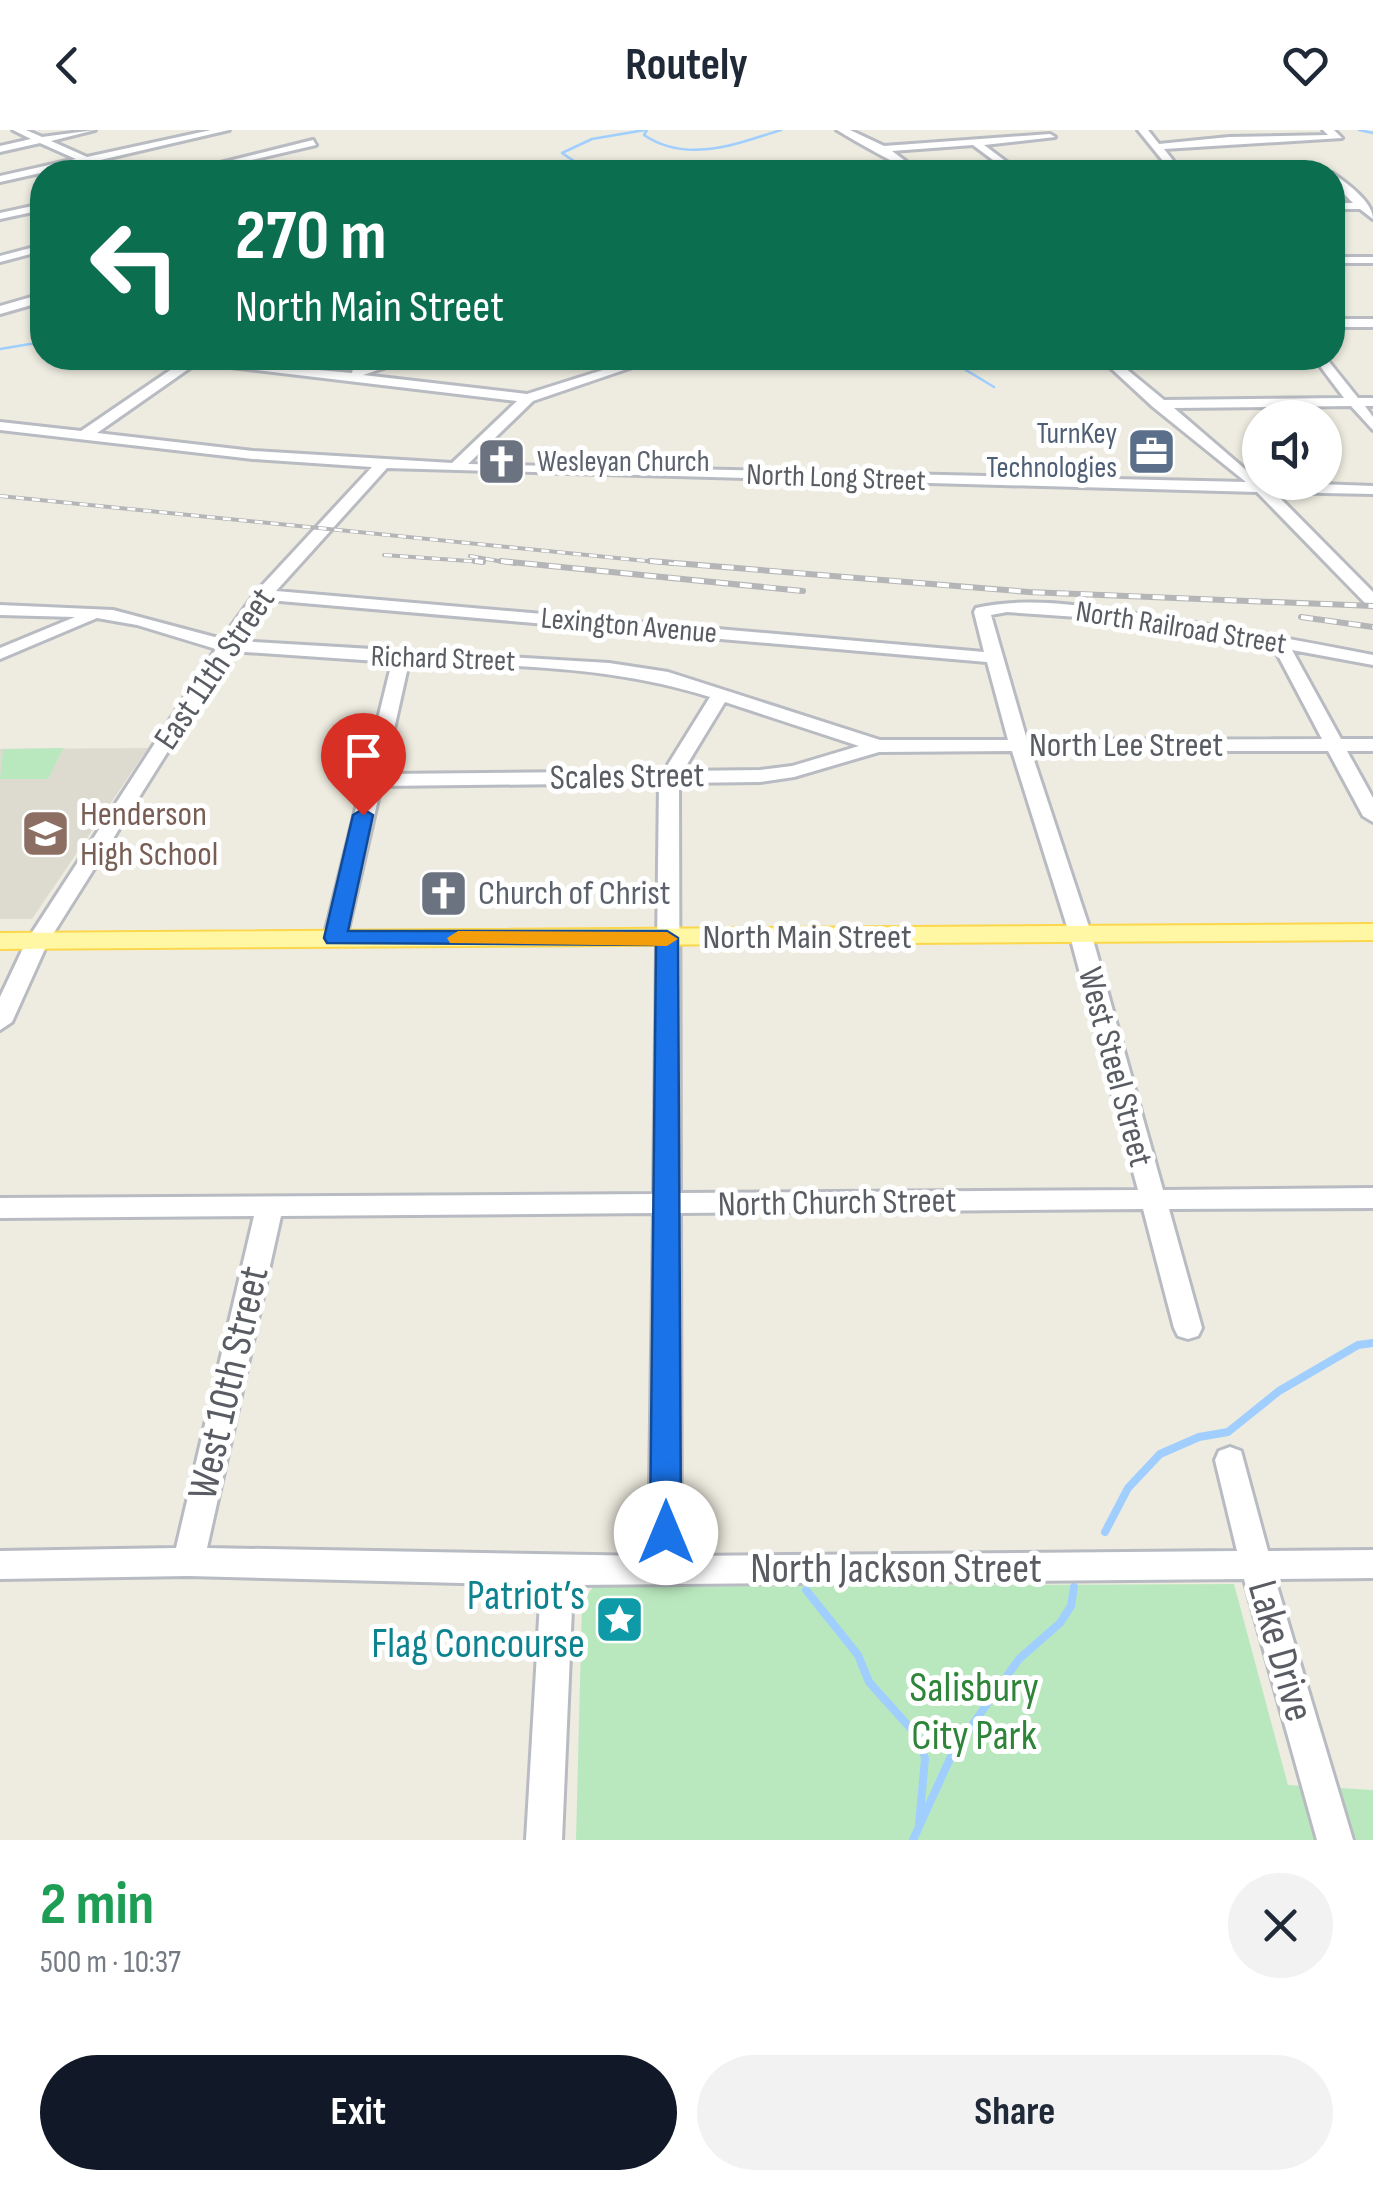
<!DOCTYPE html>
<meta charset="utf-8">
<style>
:root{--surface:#fff;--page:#f2f2f3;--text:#1f2937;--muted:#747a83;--accent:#111827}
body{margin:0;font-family:"Sofia Sans Condensed",sans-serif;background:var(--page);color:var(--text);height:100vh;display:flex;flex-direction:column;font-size:38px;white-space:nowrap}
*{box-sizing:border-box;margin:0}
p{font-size:32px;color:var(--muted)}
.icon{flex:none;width:55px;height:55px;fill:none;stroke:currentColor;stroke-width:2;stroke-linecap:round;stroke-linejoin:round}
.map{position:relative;height:1710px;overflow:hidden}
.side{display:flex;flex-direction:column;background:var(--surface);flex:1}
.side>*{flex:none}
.top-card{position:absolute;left:30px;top:30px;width:1315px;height:210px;border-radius:40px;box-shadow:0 2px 8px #0004;background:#0b6e4f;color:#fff;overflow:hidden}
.fabs{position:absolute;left:1242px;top:270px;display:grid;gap:20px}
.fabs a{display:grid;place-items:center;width:100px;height:100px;border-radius:50%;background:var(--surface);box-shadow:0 2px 8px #0004;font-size:50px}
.pin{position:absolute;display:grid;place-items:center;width:85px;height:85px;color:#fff;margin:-102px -42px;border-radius:50% 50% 50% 0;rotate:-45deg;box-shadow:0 0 10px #0007}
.pin .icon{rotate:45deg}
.me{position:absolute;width:110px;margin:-55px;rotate:0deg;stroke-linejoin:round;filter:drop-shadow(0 0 8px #0008)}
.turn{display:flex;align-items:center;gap:35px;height:210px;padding:0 40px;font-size:45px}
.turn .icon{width:130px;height:130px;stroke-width:2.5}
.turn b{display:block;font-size:70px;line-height:85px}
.round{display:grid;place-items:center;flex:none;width:105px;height:105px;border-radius:52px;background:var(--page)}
.headline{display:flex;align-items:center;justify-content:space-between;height:170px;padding:0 40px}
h1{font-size:60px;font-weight:700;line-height:75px;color:#1e9e55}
.primary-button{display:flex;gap:20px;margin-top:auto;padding:20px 40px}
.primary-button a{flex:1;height:115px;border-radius:60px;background:var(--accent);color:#fff;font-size:40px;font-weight:700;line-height:115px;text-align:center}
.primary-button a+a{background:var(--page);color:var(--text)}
header{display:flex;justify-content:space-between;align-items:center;height:130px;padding:0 40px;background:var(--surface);font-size:45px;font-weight:700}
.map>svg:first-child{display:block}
</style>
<header><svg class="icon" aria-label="back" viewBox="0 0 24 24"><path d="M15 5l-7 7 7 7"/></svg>Routely<svg class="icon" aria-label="heart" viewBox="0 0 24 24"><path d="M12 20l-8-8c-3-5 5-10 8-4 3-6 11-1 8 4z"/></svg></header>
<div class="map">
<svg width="1373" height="1710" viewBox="0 0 1373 1710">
<rect width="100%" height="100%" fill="#eeece0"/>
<path fill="#dddbcf" d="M148,618L32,789H0V619Z"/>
<g fill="#bae8be">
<path d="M63,618L48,649H0L3,619Z"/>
<path d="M1234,1454L1288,1655L1373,1660V1710H576L582,1472L593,1457Z"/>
</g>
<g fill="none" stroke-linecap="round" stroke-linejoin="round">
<g stroke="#9fceff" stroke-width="2.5">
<path d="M647,0L644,5C687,34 736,14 781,0"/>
<path d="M1359,0L1373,3"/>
<path d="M590,42L562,23L592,9L645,0"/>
<path d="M0,219L42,212"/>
<path d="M946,228L994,257"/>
</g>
<g stroke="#9fceff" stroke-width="8">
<path d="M1105,1402L1128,1358L1160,1324L1199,1307L1228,1302L1279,1261L1358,1215L1373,1213"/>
<path d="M806,1460L858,1525L869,1552L921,1610L925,1629L919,1695"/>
<path d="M913,1710L953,1622L1019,1529L1060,1493L1071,1476L1074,1457"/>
</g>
<defs>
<g id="minor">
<path d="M13,0H26L42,7L95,0L51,11L87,27L211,0H229L96,31L118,42H106L85,33L0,52V46L76,29L40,13L0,22V16L31,9Z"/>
<path d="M837,0H850L884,16L1050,4L1055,7L984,15L1020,42H1009L973,15L892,21L920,42C910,43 850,8 837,0Z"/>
<path d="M1138,0H1148L1159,14L1229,7L1328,5L1323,0H1334L1342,8L1164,19L1182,42H1172Z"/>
<path d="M313,10L316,15L200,42H184Z"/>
<path d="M354,35L358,40L330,42L331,40Z"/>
<path d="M777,35L788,42H777L772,38Z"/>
<path d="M1332,43C1347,53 1373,72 1373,89L1360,79H1332V73H1353L1332,52Z"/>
<path d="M42,74V80L0,89V83Z"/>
<path d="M42,115V121L0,132V126Z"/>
<rect x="1332" y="127" width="41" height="6"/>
<path d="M42,164V172L0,184V176Z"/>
<rect x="1332" y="189" width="41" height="8"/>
<path d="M188,228L352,243L353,239L395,228H413L363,245L527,264L641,228H659L533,271L468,334L1246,352L1153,277L1100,228H1113L1164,270L1344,268L1314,228H1326L1358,268H1373V276H1365L1373,287V300L1351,276L1174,278L1260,352L1373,356V364L1274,362L1373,462V476L1367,475L1257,362L387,338L276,461L984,522L974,482L976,478C1029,466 1084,476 1137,484C1216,495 1295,510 1373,525V535L1292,520L1341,609H1373V621H1347L1373,668V692L1363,686L1328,621H1031L1092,806L1163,1060L1373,1058V1078L1169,1079L1202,1198L1198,1206L1188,1209L1178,1206L1174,1198L1143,1079L680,1083L681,1426L1237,1421L1215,1330L1219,1321L1230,1317L1241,1321L1268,1421L1373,1420V1448L1275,1449L1353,1710H1317L1244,1449L573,1455L562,1710H526L541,1455L188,1446L0,1449V1421L176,1418L254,1086L0,1088V1068L654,1064L659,653L381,656L346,808L343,813H327L324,808L392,532L231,521L48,812L12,892L0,900V867L26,812L216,519L137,495L97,488L0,529V518L75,487L0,485V475L113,480L222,509L257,461L372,337L253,329L0,300V292L81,301ZM197,233L517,271L452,333L253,321L97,303ZM268,470L987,532L1008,610H880L668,542L609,533L238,511ZM1007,482L1107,489L1273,516L1322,609L1027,610L991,485ZM409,532C511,535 613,536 710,567L664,641L384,644ZM725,572L859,616L792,636L760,640L683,641ZM1012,621L1070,806L1138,1060L680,1063L679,653L760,652L794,647L879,622ZM654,1083L649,1426L207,1418L281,1086Z"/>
</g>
<path id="major" d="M1373,794V810L0,819V803Z"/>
</defs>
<use href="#minor" stroke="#b8bbc1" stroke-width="6"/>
<use href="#major" stroke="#fcd74b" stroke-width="4"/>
<use href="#minor" fill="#fff" fill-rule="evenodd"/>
<use href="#major" fill="#fff7a4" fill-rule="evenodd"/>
<defs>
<g id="rail-far1">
<path d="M0,366L676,434"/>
<path d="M384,425L483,432"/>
<path d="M470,426L515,434"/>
</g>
<g id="rail">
<path d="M475,431L483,432"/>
<path d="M501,431L803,461"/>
<path d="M650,431L1029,462L1373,476"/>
<path d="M1301,487L1373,497"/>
</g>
</defs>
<use href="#rail-far1" stroke="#b4b5b6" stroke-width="4"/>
<use href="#rail" stroke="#b4b5b6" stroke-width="6"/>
<use href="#rail-far1" stroke="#fff" stroke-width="2.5" stroke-dasharray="8" stroke-linecap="butt"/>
<use href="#rail" stroke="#fff" stroke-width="4" stroke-dasharray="12" stroke-linecap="butt"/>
</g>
<path fill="#1a73e8" stroke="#114b97" stroke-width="2.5" d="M363,679L373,685L348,801H667L678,808L681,1403L677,1413L666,1417L655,1413L650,1403L656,815L327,813L324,808L353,685Z"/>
<path fill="#f59e0b" d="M458,801L667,802L678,809L667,816L450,813L447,808Z"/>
<defs>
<symbol id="office-square" viewBox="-11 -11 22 22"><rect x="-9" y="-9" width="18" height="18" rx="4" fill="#5c6f8a" stroke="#fff"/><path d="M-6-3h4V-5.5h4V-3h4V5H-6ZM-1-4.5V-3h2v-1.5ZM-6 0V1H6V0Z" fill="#fff"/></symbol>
<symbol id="church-square" viewBox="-11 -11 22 22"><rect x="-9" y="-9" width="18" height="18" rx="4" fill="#6b7280" stroke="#fff"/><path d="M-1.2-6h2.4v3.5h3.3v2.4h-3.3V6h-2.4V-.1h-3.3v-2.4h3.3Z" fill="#fff"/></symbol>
<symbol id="school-square" viewBox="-11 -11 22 22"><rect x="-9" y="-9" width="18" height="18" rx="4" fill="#8d6e63" stroke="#fff"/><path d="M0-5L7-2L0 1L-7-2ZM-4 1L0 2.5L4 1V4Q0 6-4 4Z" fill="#fff"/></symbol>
<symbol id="sight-square" viewBox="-11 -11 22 22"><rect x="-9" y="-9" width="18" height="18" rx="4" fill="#0f9aa8" stroke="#fff"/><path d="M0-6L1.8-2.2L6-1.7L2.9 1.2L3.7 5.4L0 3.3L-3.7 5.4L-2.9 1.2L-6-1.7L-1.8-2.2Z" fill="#fff"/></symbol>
</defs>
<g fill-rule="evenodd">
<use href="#office-square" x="1124" y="294" width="55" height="55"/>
<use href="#church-square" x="474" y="304" width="55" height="55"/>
<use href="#school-square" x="18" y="676" width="55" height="55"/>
<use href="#church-square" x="416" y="736" width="55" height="55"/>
<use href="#sight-square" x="592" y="1462" width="55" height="55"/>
</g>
<g text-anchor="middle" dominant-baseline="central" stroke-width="10" stroke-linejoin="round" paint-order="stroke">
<g font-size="30" fill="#4e5e75" stroke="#fff" text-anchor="end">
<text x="1117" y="304">TurnKey<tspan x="1117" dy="34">Technologies</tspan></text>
</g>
<g font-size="30" fill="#5b616d" stroke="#fff" text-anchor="start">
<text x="537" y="332">Wesleyan Church</text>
</g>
<g font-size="30" fill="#595d63" stroke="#fff">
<text transform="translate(836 348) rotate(2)">North Long Street</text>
<text transform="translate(629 496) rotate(5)">Lexington Avenue</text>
<text transform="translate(1181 498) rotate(9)">North Railroad Street</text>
<text transform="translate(443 529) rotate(2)">Richard Street</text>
</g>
<g font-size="35" fill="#595d63" stroke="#fff">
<text transform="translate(215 539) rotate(-56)">East 11th Street</text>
<text x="1126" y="615">North Lee Street</text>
<text transform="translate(627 647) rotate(-1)">Scales Street</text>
<text x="807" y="807">North Main Street</text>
<text transform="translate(1115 937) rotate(75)">West Steel Street</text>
<text transform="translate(837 1073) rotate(-1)">North Church Street</text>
</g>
<g font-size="35" fill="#785e54" stroke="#fff" text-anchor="start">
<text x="80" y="684">Henderson<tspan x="80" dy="40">High School</tspan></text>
</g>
<g font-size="35" fill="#5b616d" stroke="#fff" text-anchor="start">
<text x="478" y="763">Church of Christ</text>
</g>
<g font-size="42" fill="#595d63" stroke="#fff">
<text transform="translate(229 1253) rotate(-77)">West 10th Street</text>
<text x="896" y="1439">North Jackson Street</text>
<text transform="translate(1280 1521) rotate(74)">Lake Drive</text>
</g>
<g font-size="42" fill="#0d838f" stroke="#fff" text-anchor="end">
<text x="585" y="1466">Patriot’s<tspan x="585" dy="48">Flag Concourse</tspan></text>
</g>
<g font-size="42" fill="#2e8539" stroke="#fff">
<text x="974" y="1558">Salisbury<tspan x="974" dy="48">City Park</tspan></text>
</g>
</g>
</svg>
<div class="fabs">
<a><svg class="icon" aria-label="sound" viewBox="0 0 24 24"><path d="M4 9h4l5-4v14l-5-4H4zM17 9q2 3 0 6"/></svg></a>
</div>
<div class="pin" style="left:363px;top:685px;background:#d93025"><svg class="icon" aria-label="arrive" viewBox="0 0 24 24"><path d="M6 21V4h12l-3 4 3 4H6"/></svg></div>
<svg class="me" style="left:666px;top:1403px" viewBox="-20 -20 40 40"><circle r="19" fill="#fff"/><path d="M0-13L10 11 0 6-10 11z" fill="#1a73e8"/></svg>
<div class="top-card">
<div class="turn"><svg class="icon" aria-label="left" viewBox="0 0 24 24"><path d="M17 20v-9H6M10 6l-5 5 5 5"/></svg><div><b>270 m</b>North Main Street</div></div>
</div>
</div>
<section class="side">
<div class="headline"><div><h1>2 min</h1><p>500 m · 10:37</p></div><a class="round"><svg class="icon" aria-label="close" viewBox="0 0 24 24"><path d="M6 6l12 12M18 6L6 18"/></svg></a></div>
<div class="primary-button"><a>Exit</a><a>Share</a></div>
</section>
